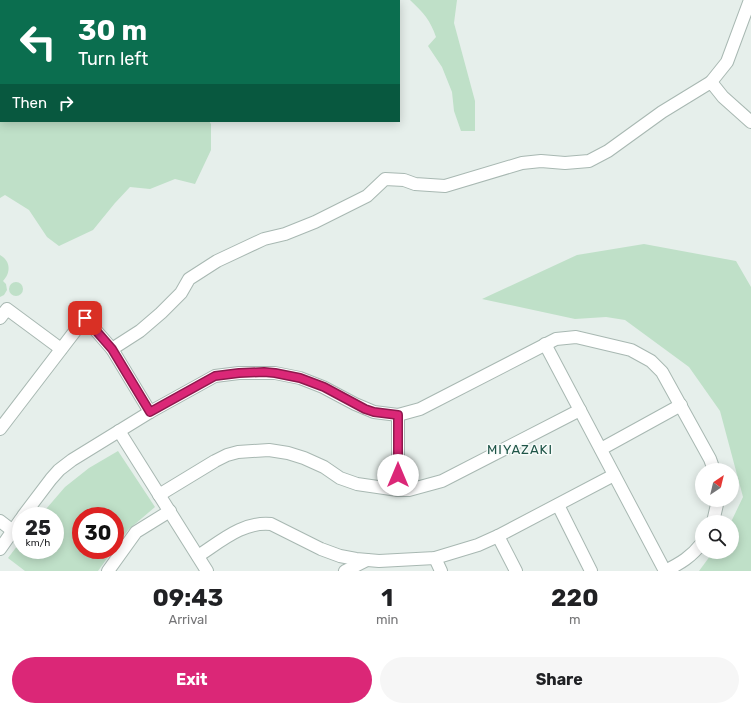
<!DOCTYPE html>
<style>
:root{--surface:#fff;--page:#f6f6f6;--text:#202124;--muted:#757577;--accent:#db2777}
body{margin:0;font-family:Rubik,sans-serif;background:var(--page);color:var(--text);height:100vh;display:flex;flex-direction:column;font-size:15px;white-space:nowrap}
*{box-sizing:border-box;margin:0}
p{font-size:13px;color:var(--muted)}
.icon{flex:none;width:22px;height:22px;fill:none;stroke:currentColor;stroke-width:2;stroke-linecap:round;stroke-linejoin:round}
.map{position:relative;height:571px;overflow:hidden}
.drawer{display:flex;flex-direction:column;background:var(--surface);flex:1}
.drawer>*{flex:none}
.hud{position:absolute;left:0px;top:0px;width:400px;height:122px;box-shadow:0 2px 10px #0003;background:#0b6e4f;color:#fff;overflow:hidden}
.needle{width:26px;rotate:35deg}
.fabs{position:absolute;left:695px;top:463px;display:grid;gap:8px}
.fabs a{display:grid;place-items:center;width:44px;height:44px;border-radius:50%;background:var(--surface);box-shadow:0 2px 10px #0003;font-size:20px}
.speed{position:absolute;left:12px;top:507px;display:flex;gap:8px;font-size:20px;font-weight:700;text-align:center}
.speed>*{display:grid;place-content:center;width:52px;height:52px;border-radius:50%;background:var(--surface);box-shadow:0 2px 10px #0003;line-height:1}
.speed small{font-size:10px;font-weight:400}
.speed .limit{border:6px solid #d22;background:#fff;color:#111}
.pin{position:absolute;display:grid;place-items:center;width:34px;height:34px;color:#fff;margin:-17px;border-radius:8px;box-shadow:0 2px 6px #0006}
.me{position:absolute;width:44px;margin:-22px;rotate:0deg;stroke-linejoin:round;filter:drop-shadow(0 0 3px #0008)}
.turn{display:flex;align-items:center;gap:14px;height:84px;padding:0 12px;font-size:18px}
.turn .icon{width:52px;height:52px;stroke-width:2.5}
.turn b{display:block;font-size:28px;line-height:34px}
.then{display:flex;align-items:center;height:38px;padding:0 12px;background:#0003;gap:8px;font-size:15px}
.eta{display:flex;justify-content:space-evenly;align-items:center;height:68px;text-align:center}
.eta b{font-size:24px;font-weight:700;line-height:28px}
.button{display:flex;gap:8px;margin-top:auto;padding:8px 12px}
.button a{flex:1;height:46px;border-radius:24px;background:var(--accent);color:#fff;font-size:16px;font-weight:700;line-height:46px;text-align:center}
.button a+a{background:var(--page);color:var(--text)}
.map>svg:first-child{display:block}
</style>
<div class="map">
<svg width="751" height="571" viewBox="0 0 751 571">
<rect width="100%" height="100%" fill="#e6efeb"/>
<g fill="#bfe0c8">
<path d="M0,0H227L1,1V121H209L211,124V150L195,184L175,179L150,189L130,187L115,203L93,230L59,246L47,237L29,210L5,195L0,198Z"/>
<path d="M410,0H457L454,23L475,101V131H461L454,111L452,92L442,67L428,46L436,37C430,20 424,13 410,0Z"/>
<path d="M644,244L736,261L751,287V571H699L713,552H732V522H731L743,497L720,411L689,367L625,320L606,317L575,319L482,299L577,255Z"/>
<path d="M0,255C11,261 11,273 3,281L6,284L7,290L4,295L0,297Z"/>
<circle cx="16" cy="289" r="7"/>
<path d="M118,451L155,507L128,530L115,548V516H81V550H113L98,571H25L8,558L21,541V550H55V516H40L65,487L89,468Z"/>
</g>
<g fill="none" stroke-linecap="round" stroke-linejoin="round">
<defs>
<g id="minor">
<path d="M711,82L727,62L750,0"/>
<path d="M0,318L7,309L61,349"/>
<path d="M545,344L665,571"/>
<path d="M112,349L140,331L161,313L181,293L189,279L217,261L264,239L285,234L315,222L367,196L385,179L404,180L415,184L445,186L522,163L541,161L565,163L589,161L608,151L662,112L711,82L723,97L751,122"/>
<path d="M0,429L85,318L112,349L150,412"/>
<path d="M119,431L207,571"/>
<path d="M601,449L681,405"/>
<path d="M398,490V415"/>
<path d="M159,495L215,461L227,455L238,452L269,450L288,453L304,458L324,467L340,478L357,484L398,490H409L442,481L580,410"/>
<path d="M558,505L591,571"/>
<path d="M23,516L51,479L59,470L72,460L150,412L215,376L239,373H275L300,378L323,387L355,404L374,412L398,415L420,409L556,339L576,337L631,350L651,361L662,372L710,459L714,470"/>
<path d="M0,521L13,531"/>
<path d="M713,522L718,500"/>
<path d="M498,536L516,571"/>
<path d="M0,549L21,519"/>
<path d="M198,556C220,542 243,521 271,524L321,549L340,556L356,559L379,561L435,558L478,545L498,536L614,475"/>
<path d="M435,558L441,571"/>
<path d="M108,571L136,532L170,511"/>
<path d="M345,571L367,560"/>
<path d="M665,571C681,563 691,557 702,543"/>
</g>
</defs>
<use href="#minor" stroke="#a8b8b2" stroke-width="14"/>
<use href="#minor" stroke="#fff" stroke-width="12"/>
</g>
<g fill="none" stroke-linecap="round" stroke-linejoin="round">
<defs>
<path id="route" d="M85,318L112,349L150,412L215,376L239,373L264,372L275,373L300,378L324,387L365,409L374,412L398,415V475"/>
</defs>
<use href="#route" stroke="#8e194d" stroke-width="10"/>
<use href="#route" stroke="#db2777" stroke-width="7"/>
</g>
<g text-anchor="middle" dominant-baseline="central" stroke-width="3" stroke-linejoin="round" paint-order="stroke">
<g font-size="13" letter-spacing="1" fill="#1f5548" stroke="#f7fbf9">
<text x="520" y="449">MIYAZAKI</text>
</g>
</g>
</svg>
<div class="fabs">
<a><svg class="needle" viewBox="-14 -14 28 28"><path d="M0-13l5 13h-10z" fill="#e53935"/><path d="M0 13l5-13h-10z" fill="#757577"/></svg></a>
<a><svg class="icon" aria-label="search" viewBox="0 0 24 24"><circle cx="10" cy="10" r="6"/><path d="M15 15l6 6"/></svg></a>
</div>
<div class="speed"><div>25<small>km/h</small></div><div class="limit">30</div></div>
<div class="pin" style="left:85px;top:318px;background:#d93025"><svg class="icon" aria-label="arrive" viewBox="0 0 24 24"><path d="M6 21V4h12l-3 4 3 4H6"/></svg></div>
<svg class="me" style="left:398px;top:475px" viewBox="-20 -20 40 40"><circle r="19" fill="#fff"/><path d="M0-13L10 11 0 6-10 11z" fill="#db2777"/></svg>
<div class="hud">
<div class="turn"><svg class="icon" aria-label="left" viewBox="0 0 24 24"><path d="M17 20v-9H6M10 6l-5 5 5 5"/></svg><div><b>30 m</b>Turn left</div></div>
<div class="then">Then<svg class="icon" aria-label="right" viewBox="0 0 24 24"><path d="M7 20v-9h11M14 6l5 5-5 5"/></svg></div>
</div>
</div>
<section class="drawer">
<div class="eta">
<div><b>09:43</b><p>Arrival</p></div>
<div><b>1</b><p>min</p></div>
<div><b>220</b><p>m</p></div>
</div>
<div class="button"><a>Exit</a><a>Share</a></div>
</section>
